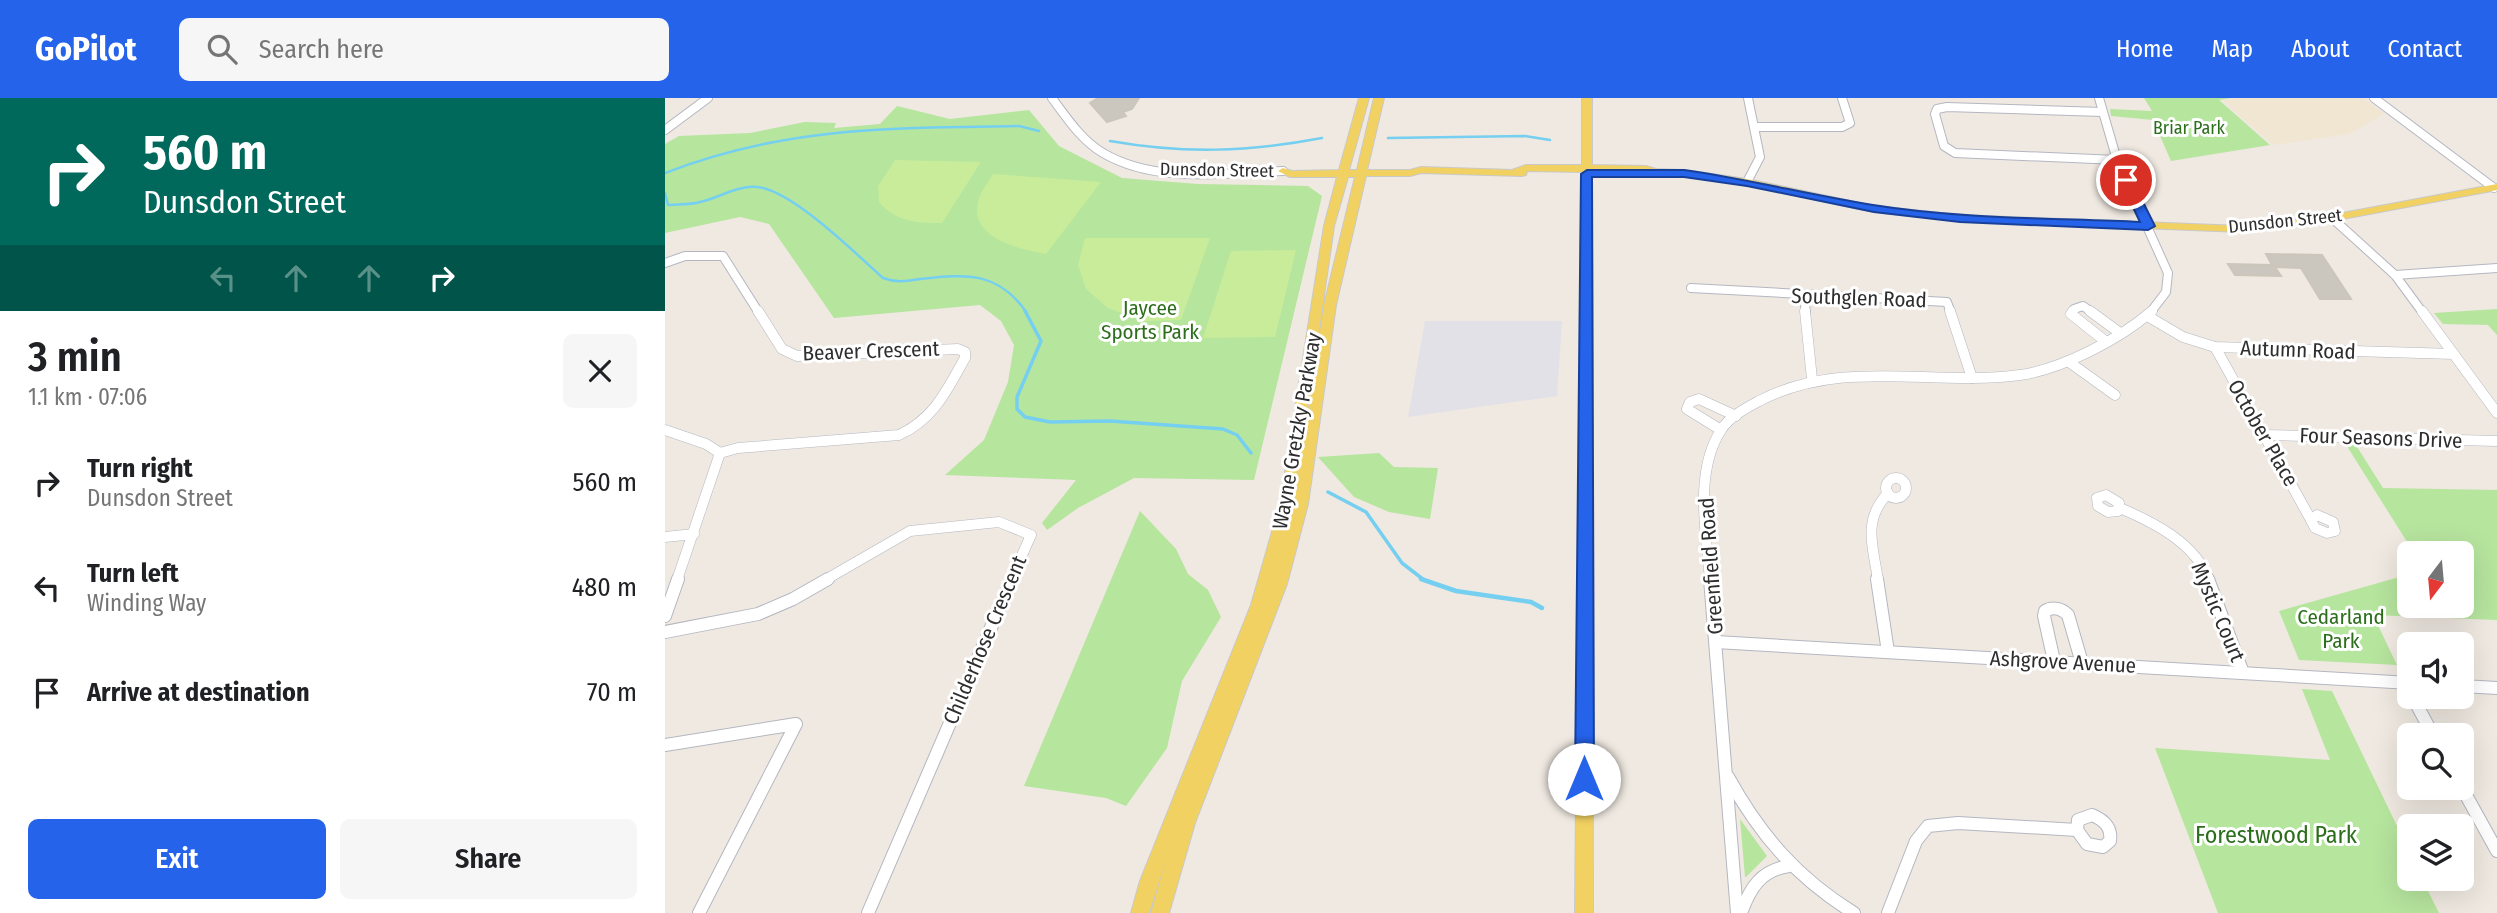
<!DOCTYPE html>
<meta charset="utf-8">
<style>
:root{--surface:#fff;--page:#f6f6f6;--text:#202124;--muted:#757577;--accent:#2563eb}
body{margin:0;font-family:"Fira Sans Condensed",sans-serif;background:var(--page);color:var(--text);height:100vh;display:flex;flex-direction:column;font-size:26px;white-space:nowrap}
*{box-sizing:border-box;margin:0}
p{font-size:23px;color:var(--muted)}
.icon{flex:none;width:38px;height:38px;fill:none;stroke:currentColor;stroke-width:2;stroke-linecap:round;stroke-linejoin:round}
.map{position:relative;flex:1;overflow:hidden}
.sheet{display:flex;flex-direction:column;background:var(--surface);width:665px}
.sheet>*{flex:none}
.guide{background:#00695c;color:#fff;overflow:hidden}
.needle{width:46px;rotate:196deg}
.fabs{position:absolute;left:1732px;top:443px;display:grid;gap:14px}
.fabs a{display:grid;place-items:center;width:77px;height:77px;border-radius:10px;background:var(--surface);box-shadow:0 7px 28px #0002;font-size:35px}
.pin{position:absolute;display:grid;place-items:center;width:60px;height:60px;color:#fff;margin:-30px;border:4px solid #fff;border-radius:50%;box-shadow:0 2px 7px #0007}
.me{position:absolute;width:77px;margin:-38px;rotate:0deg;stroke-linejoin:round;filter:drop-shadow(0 0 5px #0008)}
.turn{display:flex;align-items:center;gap:24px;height:147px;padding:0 28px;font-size:32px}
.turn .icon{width:91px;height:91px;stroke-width:2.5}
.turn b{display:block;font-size:49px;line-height:60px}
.lanes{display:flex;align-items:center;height:66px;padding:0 28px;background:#0003;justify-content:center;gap:35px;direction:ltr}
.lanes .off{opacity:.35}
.round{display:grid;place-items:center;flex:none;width:74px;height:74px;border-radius:10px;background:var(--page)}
.headline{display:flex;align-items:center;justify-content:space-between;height:119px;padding:0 28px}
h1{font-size:42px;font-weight:600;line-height:52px}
.primary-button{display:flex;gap:14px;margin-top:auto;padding:14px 28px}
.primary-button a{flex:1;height:80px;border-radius:10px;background:var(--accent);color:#fff;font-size:28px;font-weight:600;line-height:80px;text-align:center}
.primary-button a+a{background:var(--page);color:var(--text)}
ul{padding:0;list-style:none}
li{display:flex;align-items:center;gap:21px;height:105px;padding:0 28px}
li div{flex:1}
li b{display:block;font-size:26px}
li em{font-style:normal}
header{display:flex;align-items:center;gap:42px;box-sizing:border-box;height:98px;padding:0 35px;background:var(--accent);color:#fff}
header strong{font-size:33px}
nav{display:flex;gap:38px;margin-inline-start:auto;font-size:24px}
.search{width:490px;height:63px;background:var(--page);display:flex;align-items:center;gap:18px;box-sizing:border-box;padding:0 24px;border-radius:10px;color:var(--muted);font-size:26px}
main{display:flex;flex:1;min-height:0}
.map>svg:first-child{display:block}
</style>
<header>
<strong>GoPilot</strong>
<div class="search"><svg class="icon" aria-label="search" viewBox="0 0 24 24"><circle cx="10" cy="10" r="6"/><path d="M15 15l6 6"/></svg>Search here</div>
<nav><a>Home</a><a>Map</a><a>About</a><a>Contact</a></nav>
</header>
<main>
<section class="sheet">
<div class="guide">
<div class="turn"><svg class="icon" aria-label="right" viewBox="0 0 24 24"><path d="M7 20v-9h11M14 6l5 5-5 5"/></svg><div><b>560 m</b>Dunsdon Street</div></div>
<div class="lanes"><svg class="icon off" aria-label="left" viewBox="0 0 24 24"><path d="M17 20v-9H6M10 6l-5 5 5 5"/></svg><svg class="icon off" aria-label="ahead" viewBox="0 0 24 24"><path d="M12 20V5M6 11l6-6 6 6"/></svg><svg class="icon off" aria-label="ahead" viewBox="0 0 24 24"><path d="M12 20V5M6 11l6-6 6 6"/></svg><svg class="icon" aria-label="right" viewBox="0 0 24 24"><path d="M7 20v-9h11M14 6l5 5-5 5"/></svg></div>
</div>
<div class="headline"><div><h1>3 min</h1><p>1.1 km · 07:06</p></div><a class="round"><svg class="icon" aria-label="close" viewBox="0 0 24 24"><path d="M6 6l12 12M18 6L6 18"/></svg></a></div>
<ul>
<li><svg class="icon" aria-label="right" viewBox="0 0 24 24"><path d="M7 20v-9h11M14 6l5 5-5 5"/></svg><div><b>Turn right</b><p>Dunsdon Street</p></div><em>560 m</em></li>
<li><svg class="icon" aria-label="left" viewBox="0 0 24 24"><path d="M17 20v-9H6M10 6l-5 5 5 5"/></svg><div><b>Turn left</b><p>Winding Way</p></div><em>480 m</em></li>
<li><svg class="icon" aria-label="arrive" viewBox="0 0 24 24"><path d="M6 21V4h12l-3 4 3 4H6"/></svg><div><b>Arrive at destination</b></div><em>70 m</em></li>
</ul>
<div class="primary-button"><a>Exit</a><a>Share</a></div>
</section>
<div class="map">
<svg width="1832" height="815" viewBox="0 0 1832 815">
<rect width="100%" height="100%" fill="#efe9e1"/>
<path fill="#e3e1e8" d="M760,223H897L892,298L743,319Z"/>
<path fill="#f0e6d1" d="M1577,0H1698L1719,16L1684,36L1608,47L1557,2Z"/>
<g fill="#b6e59e">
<path d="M1479,0H1566L1554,2L1605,47L1506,63L1488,22L1446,18L1445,11L1487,13Z"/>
<path d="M232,8L285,21L364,12L394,48L457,80L533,86L643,88L657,98L589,382L469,380L413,410L382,432L377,425L411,382L280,377L319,342L343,284L349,247L336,223L315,207L169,220L104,126L75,119L0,135V46L14,38L85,35L140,24L171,25L169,30L215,26Z"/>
<path d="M1832,211V237L1823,227L1778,226L1769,215Z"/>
<path d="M1689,344L1718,390L1832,392V522L1708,517L1732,567L1634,562L1614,513L1745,476V508H1797V455H1749L1680,345Z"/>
<path d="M714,355L729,369L773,370L765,421L724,414L689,399L653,359Z"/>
<path d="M475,413L511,451L523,476L543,492L556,519L517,583L502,650L461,708L441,700L359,688Z"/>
<path d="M1637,591L1667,593L1745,755V780L1757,781L1774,815H1553L1490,650L1665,662Z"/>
<path d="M1075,721L1102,758L1081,779H1080Z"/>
</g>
<g fill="#c9ec9a">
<path d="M230,62L316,64L277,125C251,125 231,124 214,104L213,88Z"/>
<path d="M328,76L436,84L381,156C354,151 301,140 314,100C317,92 324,83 328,76Z"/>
<path d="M420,140H545L516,222L478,223L443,210L421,191L413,167Z"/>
<path d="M631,152L610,239L538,240L566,153Z"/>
</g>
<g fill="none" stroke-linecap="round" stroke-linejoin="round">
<g stroke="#75cff0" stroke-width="2.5">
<path d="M723,40L860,38L885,42"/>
<path d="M445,43C519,56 583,54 657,40"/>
<path d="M0,75C121,28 227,30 354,28L374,33"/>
<path d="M0,95L3,107C13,106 25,107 35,104C54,100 73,87 92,89C127,92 191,156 218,180C231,185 242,183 255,181C302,176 333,173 362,215"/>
</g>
<g stroke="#75cff0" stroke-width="3.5">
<path d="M360,213L376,243L352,299V311L360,319L385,324L445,323L558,331L572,337L586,355"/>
<path d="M663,394L701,414L737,465L759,482"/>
</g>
<path stroke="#75cff0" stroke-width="4.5" d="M756,481L791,493L866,504L877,510"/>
</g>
<g fill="#cbc7bf" stroke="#cbc5ba" stroke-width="2">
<path d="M433,0H474L467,11L458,14L461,18L442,24L425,5Z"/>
<path d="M1601,156L1657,157L1686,201H1655L1636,170L1610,169L1616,178L1570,177L1563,166L1607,167Z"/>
</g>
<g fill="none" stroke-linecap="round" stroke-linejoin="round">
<defs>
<g id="minor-far2">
<path d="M387,0C402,20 416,42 438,55C491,86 560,75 618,73"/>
<path d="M1434,0L1452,62L1503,175L1501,194L1485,215"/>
<path d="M1709,0L1829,90"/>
<path d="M1437,14L1282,9L1272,11L1270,16L1279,48L1290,55L1452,62"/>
<path d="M1091,29H1177L1185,25L1177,0"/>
<path d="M0,32L43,0"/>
<path d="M1082,84L1095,59L1083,0"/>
<path d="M1667,120L1730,177L1758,215"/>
<path d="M0,165L20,158H58L94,215"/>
<path d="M1730,177L1832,170"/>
<path d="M1026,190L1282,204L1286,215"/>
<path d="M1139,198L1141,215"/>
<path d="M1407,215L1409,211L1418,208L1428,215"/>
</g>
<g id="minor-far1">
<path d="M1140,213L1147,281"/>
<path d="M1285,213L1307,280"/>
<path d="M1408,213L1406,216L1440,243"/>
<path d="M1425,213L1455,235"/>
<path d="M1757,213L1832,315"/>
<path d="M1484,219L1518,239L1550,249L1789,256"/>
<path d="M1550,249L1646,422"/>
<path d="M1404,264L1450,297"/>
<path d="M0,332L41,346L55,355L12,482"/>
<path d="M1056,332L1022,311L1025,304L1034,301L1071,318"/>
<path d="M1600,337L1832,343"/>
<path d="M55,355L73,350L234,337C269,321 282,292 300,260V254L293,251L132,258L117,251L93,213"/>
<circle cx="1231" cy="390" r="10"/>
<path d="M1441,397L1454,405L1453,413L1443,414L1433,408L1432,400Z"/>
<path d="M1455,410C1490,425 1530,445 1544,482"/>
<path d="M1652,417L1668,424L1670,433L1662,435L1650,430L1646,422Z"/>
<path d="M0,439L29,436"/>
<path d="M160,482L245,433L334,424L366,437L346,482"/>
<path d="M1045,482C1041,435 1029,374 1056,332C1064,319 1081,310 1094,303C1179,259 1265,289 1355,277C1397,271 1455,241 1487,213"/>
<path d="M1213,482C1208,448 1197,423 1223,395"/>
</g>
<g id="minor">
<path d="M1045,481L1072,815"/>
<path d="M1212,481L1223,554"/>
<path d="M1543,481L1578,575"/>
<path d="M0,518L13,481"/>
<path d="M0,534L93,516L128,501L163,481"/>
<path d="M1051,544L1745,585"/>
<path d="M1389,563L1379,518L1380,513C1388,508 1397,511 1403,517L1417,565"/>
<path d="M1797,588L1832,590"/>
<path d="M1747,598L1768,637"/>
<path d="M0,647L131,626L34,815"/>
<path d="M1063,679C1095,737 1132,780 1189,815"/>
<path d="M1797,690L1832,753"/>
<path d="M1427,717C1439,722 1447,729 1445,743L1438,749L1422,746L1412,732L1413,722Z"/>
<path d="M203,815L347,481"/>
<path d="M1076,815C1085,790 1096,772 1124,768"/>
<path d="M1223,815L1251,743L1263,728L1293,725L1412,732"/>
</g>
<path id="major" d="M694,0H704L684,72H692L709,0H719L702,72H745L756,69L847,72L861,67H917V0H927V67L981,68L991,71L1019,72L1082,81L1209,108L1295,117L1577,128L1667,117L1832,86V92L1667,123L1577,134L1295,123L1209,114L1082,87L1019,78L990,77L980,74H927L928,815H910L917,74L862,73L861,77L857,78L756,75L745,78H701L671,207L643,406L622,486L530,725L504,815H486L501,762L484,815H466L475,783L586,507L615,406L659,128L672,79H625L613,73L618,70L627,73L674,72ZM683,79H690L659,207L629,406L607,488L629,406L669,128Z"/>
</defs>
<use href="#minor-far2" stroke="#b4b7c1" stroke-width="10"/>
<use href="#minor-far1" stroke="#b4b7c1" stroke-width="11"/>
<use href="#minor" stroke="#b4b7c1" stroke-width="14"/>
<use href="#major" stroke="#c9c9c9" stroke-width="2"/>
<use href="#minor-far2" stroke="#fff" stroke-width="8"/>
<use href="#minor-far1" stroke="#fff" stroke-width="10"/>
<use href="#minor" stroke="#fff" stroke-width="12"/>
<use href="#major" fill="#f2d163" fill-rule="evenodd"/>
</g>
<path fill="#2563eb" stroke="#184099" stroke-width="2" d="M1019,72C1083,81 1145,97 1208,107C1296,121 1387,120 1475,124L1455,82L1461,78L1467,82L1490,128L1483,132L1295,124L1209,114L1082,88L1019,79H927L929,681L926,687L919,690L913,687L910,681L916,76L922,72Z"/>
<g text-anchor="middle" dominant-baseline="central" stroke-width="6" stroke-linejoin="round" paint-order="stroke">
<g font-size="18" fill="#2c6e1b" stroke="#fff">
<text x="1524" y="30">Briar Park</text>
</g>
<g font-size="18" fill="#2e2e2e" stroke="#fff">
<text transform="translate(552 72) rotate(1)">Dunsdon Street</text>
<text transform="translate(1620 123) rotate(-6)">Dunsdon Street</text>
</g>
<g font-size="21" fill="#2e2e2e" stroke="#fff">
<text transform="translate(1194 200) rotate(2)">Southglen Road</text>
<text transform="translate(1633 252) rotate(2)">Autumn Road</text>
<text transform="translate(206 253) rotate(-2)">Beaver Crescent</text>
<text transform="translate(632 333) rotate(-80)">Wayne Gretzky Parkway</text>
<text transform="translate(1598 335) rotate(60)">October Place</text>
<text transform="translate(1716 340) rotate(2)">Four Seasons Drive</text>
<text transform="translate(1046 468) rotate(-94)">Greenfield Road</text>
<text transform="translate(1553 514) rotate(67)">Mystic Court</text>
<text transform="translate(320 542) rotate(-67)">Childerhose Crescent</text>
<text transform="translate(1398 564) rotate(3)">Ashgrove Avenue</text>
</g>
<g font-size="21" fill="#2c6e1b" stroke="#fff">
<text x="485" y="210">Jaycee<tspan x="485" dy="24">Sports Park</tspan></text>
<text x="1676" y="519">Cedarland<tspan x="1676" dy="24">Park</tspan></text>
</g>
<g font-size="24" fill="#2c6e1b" stroke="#fff">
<text x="1611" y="737">Forestwood Park</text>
</g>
</g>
</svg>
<div class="fabs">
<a><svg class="needle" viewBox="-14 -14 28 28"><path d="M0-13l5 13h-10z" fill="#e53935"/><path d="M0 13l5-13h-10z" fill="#757577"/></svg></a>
<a><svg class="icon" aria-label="sound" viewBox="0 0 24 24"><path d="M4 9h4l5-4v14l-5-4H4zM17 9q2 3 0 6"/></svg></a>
<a><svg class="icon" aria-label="search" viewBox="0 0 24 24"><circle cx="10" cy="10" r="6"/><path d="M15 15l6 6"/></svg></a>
<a><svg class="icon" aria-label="layers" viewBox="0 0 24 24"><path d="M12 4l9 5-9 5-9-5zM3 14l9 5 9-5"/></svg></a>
</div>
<div class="pin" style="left:1461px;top:82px;background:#d93025"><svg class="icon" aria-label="arrive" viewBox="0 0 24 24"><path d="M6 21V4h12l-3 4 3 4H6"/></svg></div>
<svg class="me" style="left:919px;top:681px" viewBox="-20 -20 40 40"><circle r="19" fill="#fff"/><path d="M0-13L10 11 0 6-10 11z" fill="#2563eb"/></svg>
</div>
</main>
